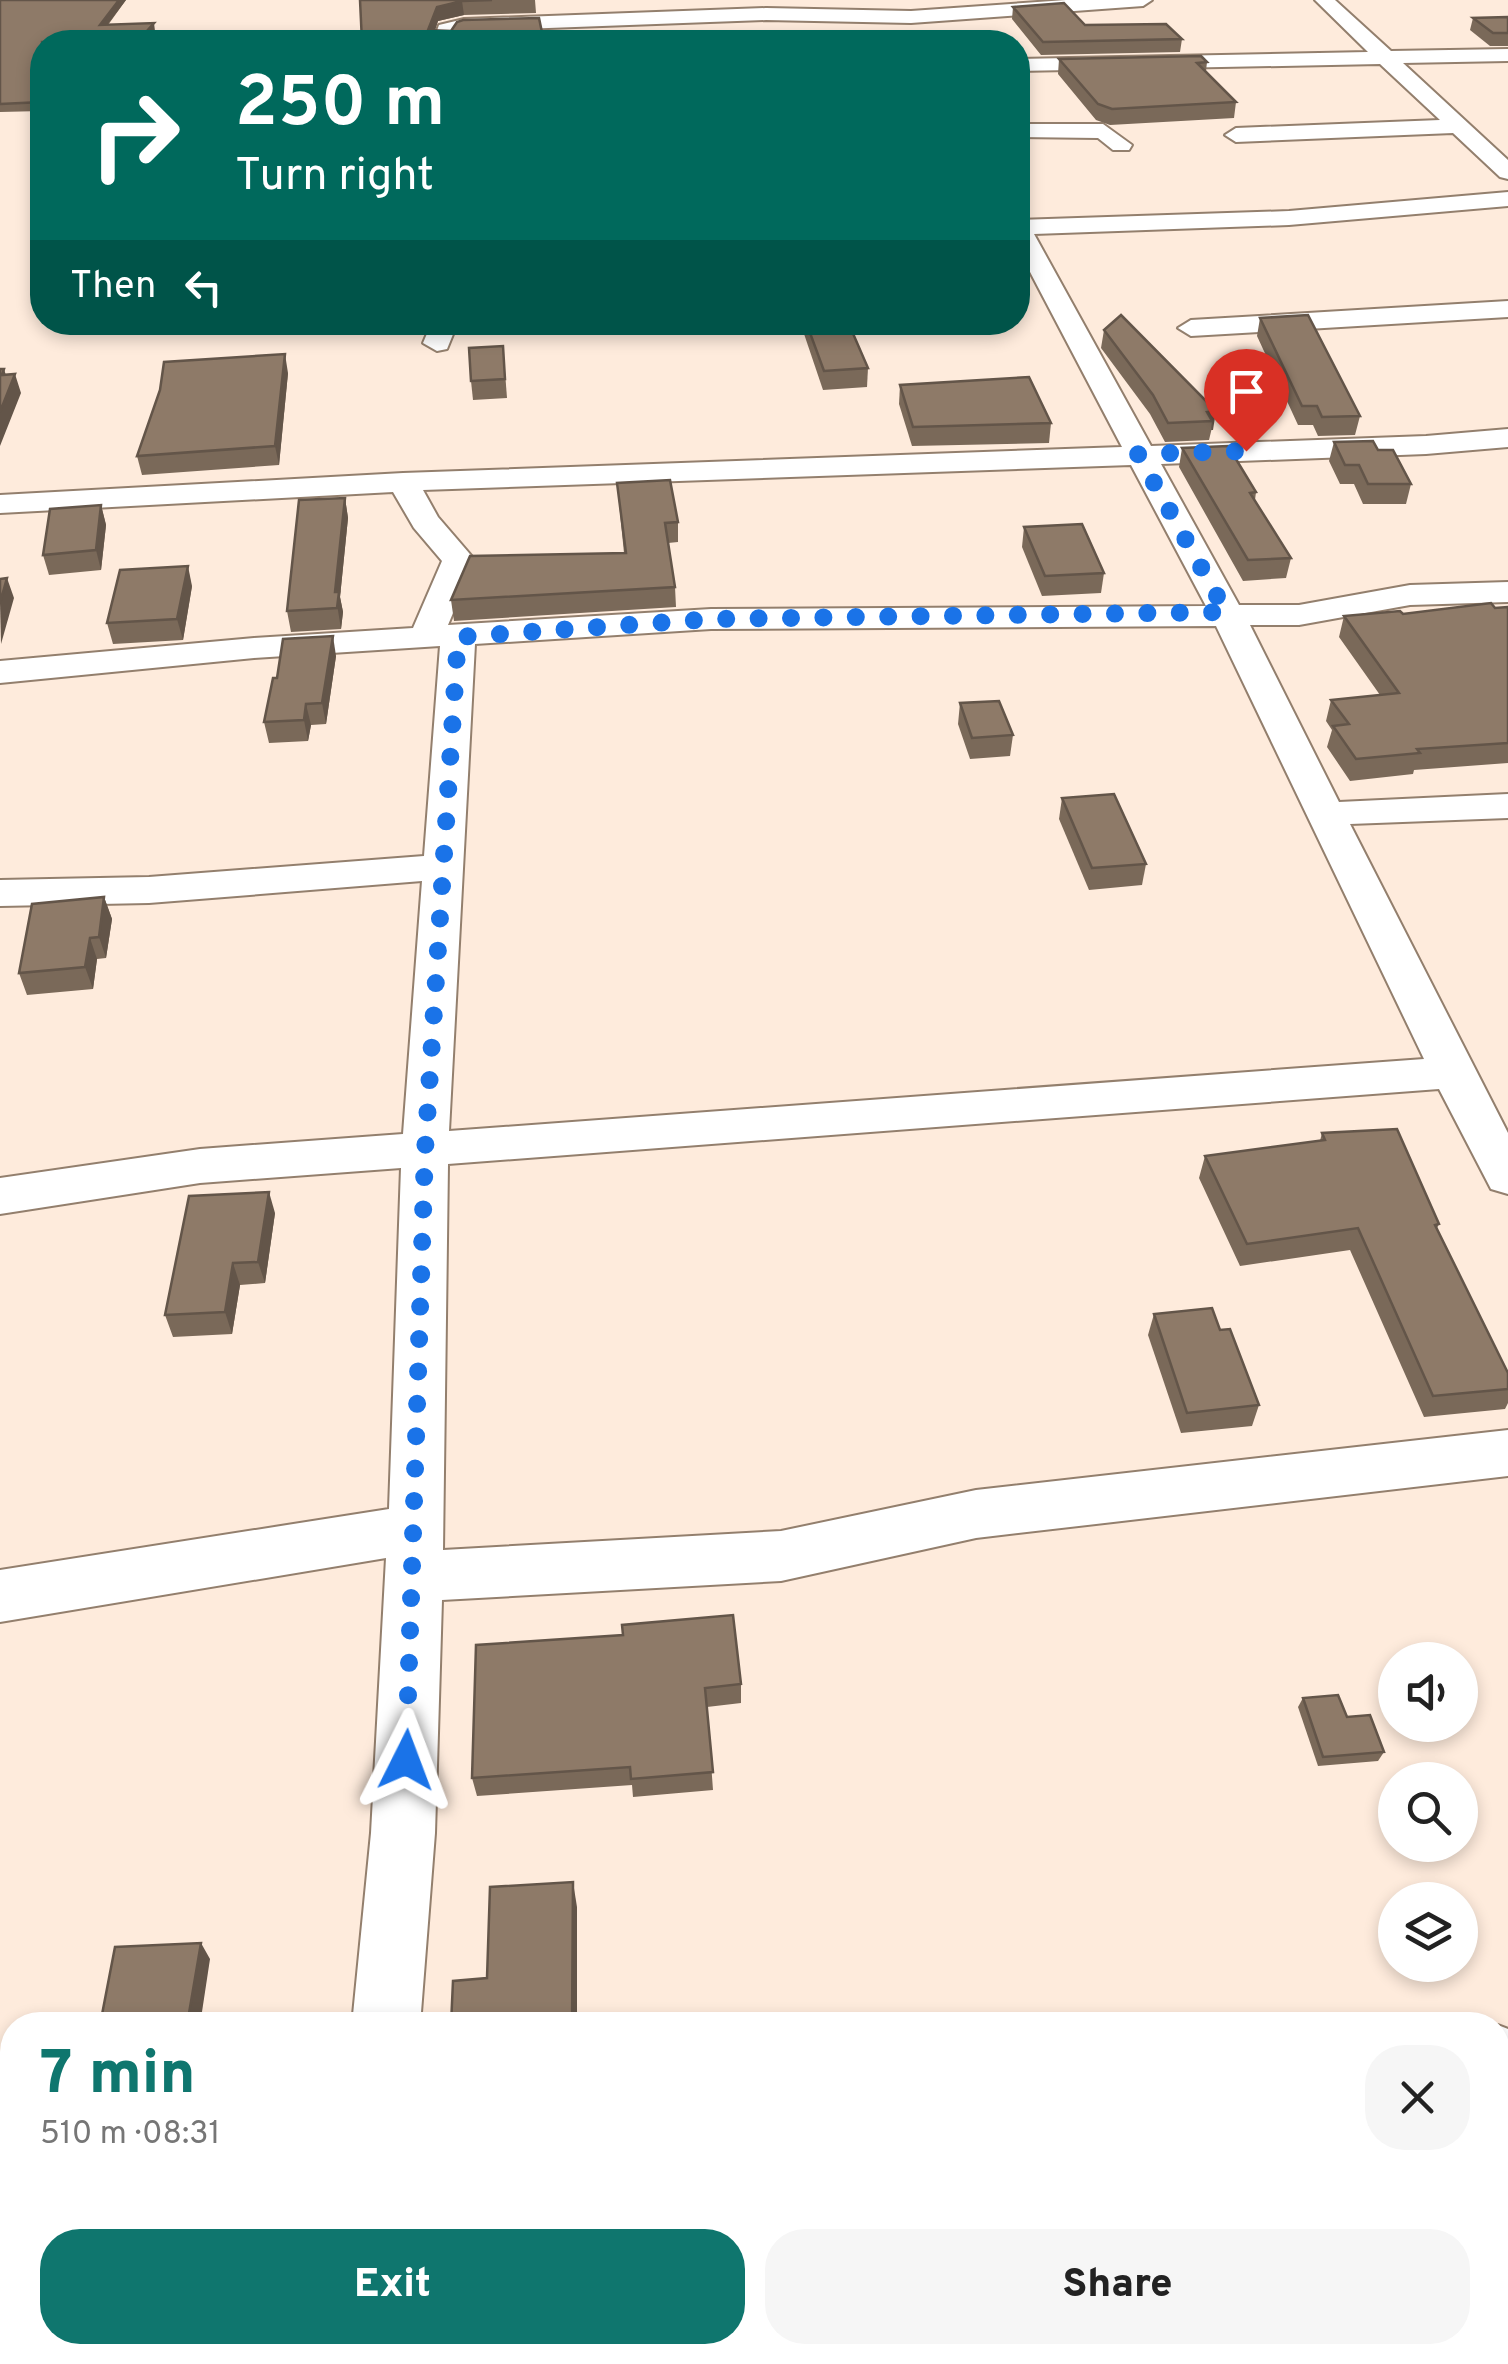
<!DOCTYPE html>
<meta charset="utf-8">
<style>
:root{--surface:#fff;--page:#f6f6f6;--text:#222;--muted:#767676;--accent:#0f766e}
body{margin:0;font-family:Overpass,sans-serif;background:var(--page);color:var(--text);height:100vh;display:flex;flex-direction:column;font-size:38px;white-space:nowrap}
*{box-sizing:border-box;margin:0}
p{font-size:32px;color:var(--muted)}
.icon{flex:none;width:55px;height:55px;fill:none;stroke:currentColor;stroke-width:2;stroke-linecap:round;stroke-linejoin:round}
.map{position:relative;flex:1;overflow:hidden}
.side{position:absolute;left:0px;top:2012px;width:1510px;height:352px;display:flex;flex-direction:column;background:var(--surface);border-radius:40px 40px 0 0;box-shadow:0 5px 15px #0003}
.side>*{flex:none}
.banner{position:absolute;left:30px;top:30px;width:1000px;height:305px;border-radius:40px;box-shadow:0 5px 15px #0003;background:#00695c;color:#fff;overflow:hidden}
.fabs{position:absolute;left:1378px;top:1642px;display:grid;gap:20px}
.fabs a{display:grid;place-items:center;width:100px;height:100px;border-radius:50%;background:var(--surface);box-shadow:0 5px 15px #0003;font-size:50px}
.pin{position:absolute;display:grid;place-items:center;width:85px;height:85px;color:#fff;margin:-102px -42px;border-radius:50% 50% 50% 0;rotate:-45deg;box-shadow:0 0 10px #0007}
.pin .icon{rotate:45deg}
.me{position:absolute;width:110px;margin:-55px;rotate:3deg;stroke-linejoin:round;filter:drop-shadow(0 0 8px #0008)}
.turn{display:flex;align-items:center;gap:35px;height:210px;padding:0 40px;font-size:45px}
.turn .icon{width:130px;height:130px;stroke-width:2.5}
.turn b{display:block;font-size:70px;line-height:85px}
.then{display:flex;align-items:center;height:95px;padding:0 40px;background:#0003;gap:20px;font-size:38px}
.round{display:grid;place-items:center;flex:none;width:105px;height:105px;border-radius:40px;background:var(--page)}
.overview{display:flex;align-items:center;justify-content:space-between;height:170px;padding:0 40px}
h1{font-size:60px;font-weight:800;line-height:75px;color:var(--accent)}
.cta{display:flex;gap:20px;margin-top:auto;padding:20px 40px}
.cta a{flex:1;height:115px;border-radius:40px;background:var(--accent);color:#fff;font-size:40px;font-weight:800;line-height:115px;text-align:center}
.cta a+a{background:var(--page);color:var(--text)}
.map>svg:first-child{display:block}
</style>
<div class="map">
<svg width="1508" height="2364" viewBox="0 0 1508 2364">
<rect width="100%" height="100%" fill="#feebdc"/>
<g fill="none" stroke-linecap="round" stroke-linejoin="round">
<defs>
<g id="minor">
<path d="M1066,0H1152L1143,6L911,23L766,20L464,31L455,33L453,42H433L439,25L464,19L766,8L911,11Z"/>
<path d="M1315,0H1335L1391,51L1508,49V61L1403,63L1508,160V179L1500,177L1453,133L1236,142L1225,135L1236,128L1440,120L1380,64L1018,71V59L1368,52Z"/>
<path d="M1103,124L1132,145L1129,150H1113L1098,138L1018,137V124Z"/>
<path d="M1508,192V206L1289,225L1034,234L1151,446L1426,436L1508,429V447L1426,454L1161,464L1239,605H1299L1410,585L1508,582V602L1410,605L1299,625H1250L1339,802L1508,794V818L1350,824L1508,1133V1194L1491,1189L1439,1089L448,1164L443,1550L781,1531L976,1490L1508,1430V1476L976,1538L781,1581L442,1600L435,1833L420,2025H352L371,1833L386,1558L0,1622V1570L389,1509L401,1168L200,1183L0,1214V1178L200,1149L403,1134L422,881L149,903L0,906V880L149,877L424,856L440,646L254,658L0,683V661L254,638L413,628L442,561L414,528L393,492L0,513V495L403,473L1122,447L1018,249V220L1289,211ZM1131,465L1206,606L711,609L448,625L475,560L438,517L423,490ZM1216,626L1424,1059L449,1131L475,644L711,629Z"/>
<path d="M1508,301V317L1191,336L1178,328L1191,320Z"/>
<path d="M432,322H458L447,349L437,351L423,343Z"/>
<path d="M1498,2025L1508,2029V2097L1498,2093Z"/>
<path d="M12,2174V2246L0,2248V2176Z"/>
<path d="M307,2352H383L382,2364H306Z"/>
</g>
</defs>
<use href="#minor" stroke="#937f6d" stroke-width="4"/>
<use href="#minor" fill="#fff" fill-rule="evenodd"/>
</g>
<g fill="#7a6959">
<path d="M0,0H126L108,25L155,31L42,42V111L0,112Z"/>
<path d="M360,0H535L536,13L464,15L438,21L435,30L544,42H362Z"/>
<path d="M1013,7L1085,25L1182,39L1180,52L1041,55L1012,19Z"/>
<path d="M1508,17V46H1490L1470,30L1473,18Z"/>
<path d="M1059,59L1207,62L1206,71L1236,102L1234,118L1110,125L1096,120L1058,74Z"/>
<path d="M1260,318L1360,416L1355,435L1318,436L1313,425H1298L1257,336Z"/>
<path d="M800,322H848L868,368L867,387L823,390Z"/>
<path d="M1104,330L1216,411L1209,440L1165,442L1150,414L1101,348Z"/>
<path d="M503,346L507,398L473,400L471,381Z"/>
<path d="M288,373L279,465L142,475L137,456Z"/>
<path d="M900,385L1051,423L1049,443L912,446L899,404Z"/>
<path d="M1334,442L1378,450L1411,484L1406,504H1363L1354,484H1340L1329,461Z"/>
<path d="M1182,448L1256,492L1255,500L1291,558L1286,578L1243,581L1179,467Z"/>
<path d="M617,483L678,522V542L668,543L675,587L676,607L454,621L451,600L624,553Z"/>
<path d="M345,498L348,518L340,597L343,612L341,629L291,632L287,611Z"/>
<path d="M101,505L106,525L101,570L49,575L43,555Z"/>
<path d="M1024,527L1104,573L1101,593L1042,596L1022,547Z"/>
<path d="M192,586L183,640L113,644L107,623Z"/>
<path d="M1508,607V763L1414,770L1413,774L1350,781L1327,747L1332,730L1326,721L1331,700L1380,695L1339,637L1344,616L1403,614Z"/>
<path d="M336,656L326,724L311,725L308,741L269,743L264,722L277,678Z"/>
<path d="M960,703L1013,735L1010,756L970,759L958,724Z"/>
<path d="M1062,798L1146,864L1142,885L1089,890L1059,819Z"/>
<path d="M104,897L112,919L106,958L97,959L93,989L27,995L19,973Z"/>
<path d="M1322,1133L1439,1224L1437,1228L1508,1373V1403L1505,1409L1424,1417L1350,1250L1240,1266L1199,1178L1205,1156L1320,1141Z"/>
<path d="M275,1213L265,1283L240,1285L232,1334L173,1337L165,1315Z"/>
<path d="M1154,1314L1220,1330L1259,1405L1252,1426L1181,1433L1148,1335Z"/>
<path d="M476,1645L741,1684V1703L707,1707L713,1790L633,1797L632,1785L477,1796L472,1778Z"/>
<path d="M1303,1698L1347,1717L1384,1752L1378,1761L1318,1766L1298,1707Z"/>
<path d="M828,2352H975L977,2364H830Z"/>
</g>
<g fill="#635549">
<path d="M119,0H126L101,33L100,25Z"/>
<path d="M462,1L464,15L438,21L431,42L428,30L437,7Z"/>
<path d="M154,23L155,31L146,42H137Z"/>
<path d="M285,354L288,373L279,465L275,446Z"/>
<path d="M4,369L10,388L15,374L21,393L0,446V412L2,375Z"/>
<path d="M1216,411L1213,430H1211L1212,421L1207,412Z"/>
<path d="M345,498L348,518L340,597L343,612L341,629L335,592Z"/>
<path d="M101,505L106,525L101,570L96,550Z"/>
<path d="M188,566L192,586L183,640L177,619Z"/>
<path d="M7,578L14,598L1,644L0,603Z"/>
<path d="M333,636L336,656L326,724L322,703Z"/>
<path d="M306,704L311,725L308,741L304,720Z"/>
<path d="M104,897L112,919L106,958L99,937Z"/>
<path d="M90,938L97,959L93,989L85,967Z"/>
<path d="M269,1192L275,1213L265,1283L258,1262Z"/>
<path d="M233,1263L240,1285L232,1334L225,1312Z"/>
<path d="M573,1882L577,1907V2025H572Z"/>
<path d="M201,1943L210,1959L200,2025H187Z"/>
</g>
<g fill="#8e7a68" stroke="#635549" stroke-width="2.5">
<path d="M0,0H119L100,25L154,23L137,42H42V102L0,104Z"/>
<path d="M360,0H492L462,1L437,7L428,30L451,31L457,22L463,20L539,18L544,42H362Z"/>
<path d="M1064,3L1085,25L1166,24L1182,39L1043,42L1013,7Z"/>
<path d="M1508,17V33H1493L1473,18Z"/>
<path d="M725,35L730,42H685L683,36Z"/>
<path d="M1201,56L1207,62L1197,63L1236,102L1112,109L1098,104L1059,59Z"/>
<path d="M1121,315L1216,411L1207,412L1212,421L1168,423L1153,395L1104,330Z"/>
<path d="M1308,315L1360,416L1322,417L1317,406H1302L1260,318Z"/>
<path d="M806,322H848L868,368L824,371Z"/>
<path d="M503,346L505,379L471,381L469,348Z"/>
<path d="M285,354L275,446L137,456L160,390L164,362Z"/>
<path d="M0,369H4L2,375L15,374L0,412Z"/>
<path d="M1029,377L1051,423L913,427L900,385Z"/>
<path d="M1373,441L1378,450H1393L1411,484H1368L1359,465H1345L1334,442Z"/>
<path d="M1228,446L1256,492L1250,493L1291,558L1248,560L1182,448Z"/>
<path d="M670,480L678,522L665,523L675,587L451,600L470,556L626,553L617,483Z"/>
<path d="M345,498L335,592H339L337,608L287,611L299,500Z"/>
<path d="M101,505L96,550L43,555L50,509Z"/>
<path d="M1082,524L1104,573L1045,576L1024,527Z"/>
<path d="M188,566L177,619L107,623L120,570Z"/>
<path d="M7,578L0,603V579Z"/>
<path d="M1491,603L1495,608L1508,607V743L1417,749L1420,753L1356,759L1333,726L1349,724L1331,700L1399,693L1344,616L1400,611L1403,614Z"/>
<path d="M333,636L322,703L306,704L304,720L264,722L273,678H277L283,639Z"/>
<path d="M999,701L1013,735L972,738L960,703Z"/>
<path d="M1114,794L1146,864L1092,868L1062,798Z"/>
<path d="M104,897L99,937L90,938L85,967L19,973L32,904Z"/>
<path d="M1397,1129L1439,1224L1435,1225L1508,1373V1389L1433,1396L1358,1228L1247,1244L1205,1156L1325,1140L1322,1133Z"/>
<path d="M269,1192L258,1262L233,1263L225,1312L165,1315L189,1196Z"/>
<path d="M1212,1308L1220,1330L1230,1329L1259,1405L1187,1413L1154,1314Z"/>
<path d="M733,1615L741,1684L705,1688L713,1772L631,1779L630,1767L472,1778L476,1645L623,1635L622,1625Z"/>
<path d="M1338,1695L1347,1717L1370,1715L1384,1752L1323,1757L1303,1698Z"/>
<path d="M573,1882L572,2025H451L453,1981L487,1978L490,1887Z"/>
<path d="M201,1943L187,2025H100L115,1947Z"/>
<path d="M664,2352H757L759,2364H646L645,2357Z"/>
<path d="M833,2352H975L977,2364H834Z"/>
</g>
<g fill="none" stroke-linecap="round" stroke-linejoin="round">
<path stroke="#1a73e8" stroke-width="18" stroke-dasharray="0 32.4" d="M406,1760L425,1151L458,637L712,619L1226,612L1138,454L1246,451"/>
</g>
</svg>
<div class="fabs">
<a><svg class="icon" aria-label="sound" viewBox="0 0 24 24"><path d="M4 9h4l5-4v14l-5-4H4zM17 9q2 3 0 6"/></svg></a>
<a><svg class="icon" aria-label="search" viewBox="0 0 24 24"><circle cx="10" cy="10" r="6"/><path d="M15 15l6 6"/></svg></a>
<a><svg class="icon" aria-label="layers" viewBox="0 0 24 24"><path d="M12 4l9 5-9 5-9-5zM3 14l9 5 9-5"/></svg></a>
</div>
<div class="pin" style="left:1246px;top:451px;background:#d93025"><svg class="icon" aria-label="arrive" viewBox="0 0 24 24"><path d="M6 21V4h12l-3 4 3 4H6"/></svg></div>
<svg class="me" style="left:406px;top:1760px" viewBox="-20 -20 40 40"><path d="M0-17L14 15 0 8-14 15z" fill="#1a73e8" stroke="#fff" stroke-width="4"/></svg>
<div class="banner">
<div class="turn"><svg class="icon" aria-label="right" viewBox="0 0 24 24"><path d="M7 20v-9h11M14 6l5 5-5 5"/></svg><div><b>250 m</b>Turn right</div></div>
<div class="then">Then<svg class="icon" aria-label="left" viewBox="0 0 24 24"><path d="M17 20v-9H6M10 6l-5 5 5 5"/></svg></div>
</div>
<section class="side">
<div class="overview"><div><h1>7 min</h1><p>510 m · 08:31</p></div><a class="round"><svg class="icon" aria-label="close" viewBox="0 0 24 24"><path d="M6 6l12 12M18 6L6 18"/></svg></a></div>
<div class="cta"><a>Exit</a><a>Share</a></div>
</section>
</div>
